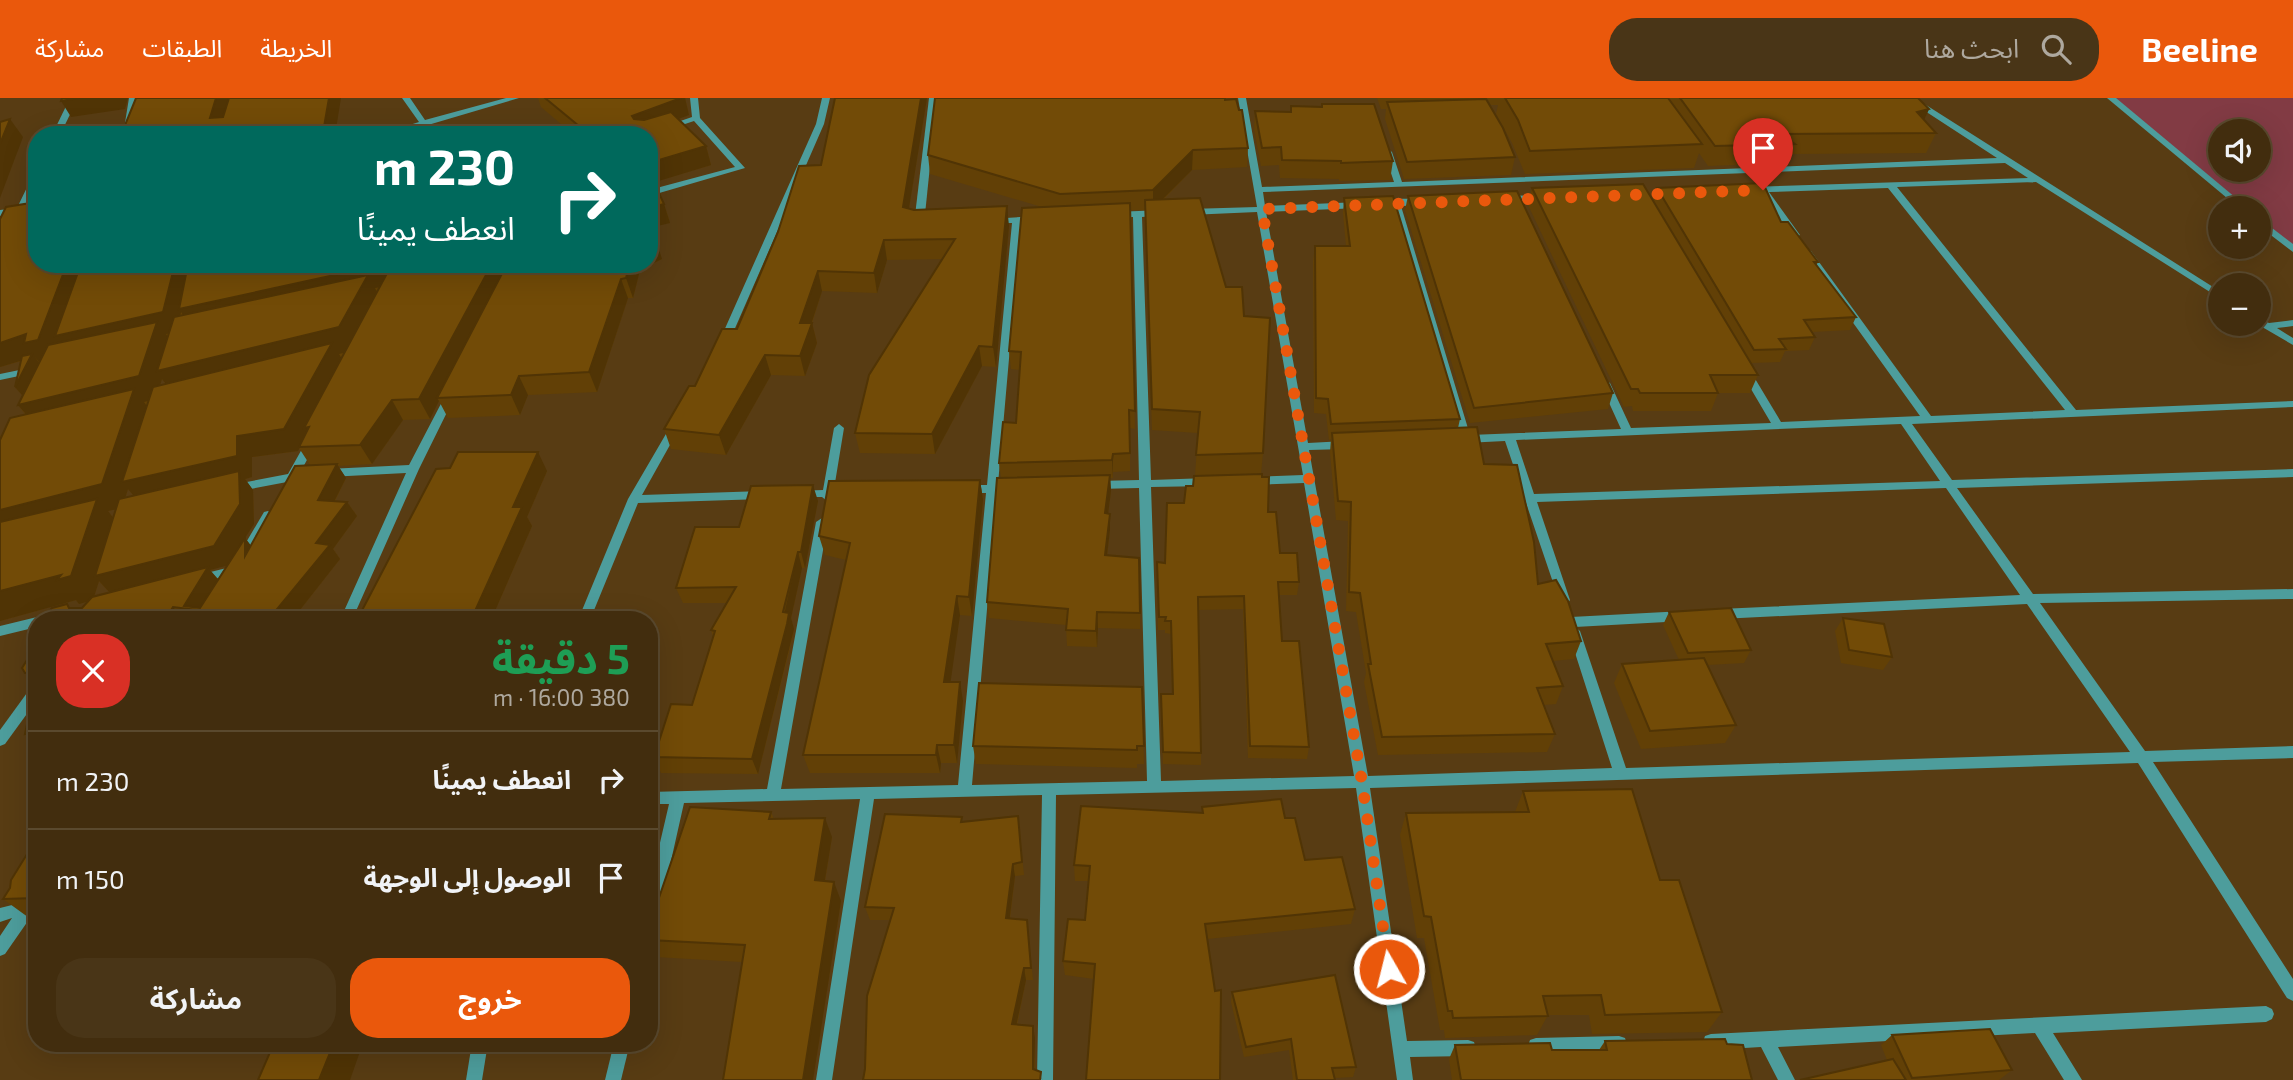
<!DOCTYPE html>
<html lang="ar">
<meta charset="utf-8">
<style>
:root{--surface:#422d0e;--page:#493517;--text:#f1f3f6;--muted:#aea89e;--line:#5a492e;--accent:#ea580c}
body{margin:0;font-family:"Exo 2","Noto Sans Arabic",sans-serif;background:var(--page);color:var(--text);direction:rtl;height:100vh;display:flex;flex-direction:column;font-size:26px;white-space:nowrap}
*{box-sizing:border-box;margin:0}
p{font-size:23px;color:var(--muted)}
.icon{flex:none;width:38px;height:38px;fill:none;stroke:currentColor;stroke-width:2;stroke-linecap:round;stroke-linejoin:round}
.map{position:relative;flex:1;overflow:hidden;direction:ltr}
.side{position:absolute;left:28px;top:513px;width:630px;height:441px;display:flex;flex-direction:column;background:var(--surface);border-radius:28px;box-shadow:0 7px 28px #0002,0 0 0 2px var(--line);direction:rtl}
.side>*{flex:none}
.top-card{position:absolute;left:28px;top:28px;width:630px;height:147px;border-radius:28px;box-shadow:0 7px 28px #0002,0 0 0 2px var(--line);direction:rtl;background:#00695c;color:#fff;overflow:hidden}
.controls{position:absolute;left:2208px;top:21px;display:grid;gap:14px}
.controls a{display:grid;place-items:center;width:63px;height:63px;border-radius:50%;background:var(--surface);box-shadow:0 7px 28px #0002,0 0 0 2px var(--line);font-size:35px}
.pin{position:absolute;display:grid;place-items:center;width:60px;height:60px;color:#fff;margin:-72px -30px;border-radius:50% 50% 50% 0;rotate:-45deg;box-shadow:0 0 7px #0007}
.pin .icon{rotate:45deg}
.me{position:absolute;width:77px;margin:-38px;rotate:352deg;stroke-linejoin:round;filter:drop-shadow(0 0 5px #0008)}
.turn{display:flex;align-items:center;gap:24px;height:147px;padding:0 28px;font-size:32px}
.turn .icon{width:91px;height:91px;stroke-width:2.5}
.turn b{display:block;font-size:49px;line-height:60px}
.round{display:grid;place-items:center;flex:none;width:74px;height:74px;border-radius:28px;background:var(--page)}
.summary{display:flex;align-items:center;justify-content:space-between;height:119px;padding:0 28px}
h1{font-size:42px;font-weight:700;line-height:52px;color:#1e9e55}
.cta{display:flex;gap:14px;margin-top:auto;padding:14px 28px}
.cta a{flex:1;height:80px;border-radius:28px;background:var(--accent);color:#fff;font-size:28px;font-weight:700;line-height:80px;text-align:center}
.cta a+a{background:var(--page);color:var(--text)}
ul{padding:0;list-style:none}
li{display:flex;align-items:center;gap:21px;height:98px;padding:0 28px;border-top:2px solid var(--line)}
li div{flex:1}
li b{display:block;font-size:26px}
li em{font-style:normal}
header{display:flex;align-items:center;gap:42px;box-sizing:border-box;height:98px;padding:0 35px;background:var(--accent);color:#fff}
header strong{font-size:33px}
nav{display:flex;gap:38px;margin-inline-start:auto;font-size:24px}
.search{width:490px;height:63px;background:var(--page);display:flex;align-items:center;gap:18px;box-sizing:border-box;padding:0 24px;border-radius:28px;color:var(--muted);font-size:26px}
.map>svg:first-child{display:block}
</style>
<header>
<strong>Beeline</strong>
<div class="search"><svg class="icon" aria-label="search" viewBox="0 0 24 24"><circle cx="10" cy="10" r="6"/><path d="M15 15l6 6"/></svg>ابحث هنا</div>
<nav><a>الخريطة</a><a>الطبقات</a><a>مشاركة</a></nav>
</header>
<div class="map">
<svg width="2293" height="982" viewBox="0 0 2293 982">
<rect width="100%" height="100%" fill="#583c13"/>
<path fill="#823b44" fill-rule="evenodd" d="M2111,0H2293V151L2259,123V110H2244ZM2221,33H2259V72H2221Z"/>
<g fill="none" stroke-linecap="round" stroke-linejoin="round">
<g fill="#4d9d9c" fill-rule="evenodd">
<path d="M70,0H78L60,37H52Z"/>
<path d="M129,0H137L131,37H123Z"/>
<path d="M402,0H410L425,22L506,0H519L428,27L432,32V37H424L422,29L392,37H378L419,24Z"/>
<path d="M690,0H698L700,20L745,70L649,98V92L735,69L694,23L649,38L640,37L692,19Z"/>
<path d="M822,0H830L824,26L729,244L724,247L720,246L719,244L816,26Z"/>
<path d="M929,0H937L924,126L919,129L914,126Z"/>
<path d="M1238,0H1246L1262,89L1394,84L1384,54L1388,51L1392,54L1402,84L1997,60L1905,0H1915L2221,194V201L2036,84L1897,89L2076,312L2293,303V309L1912,326L1952,382L2293,371V379L1957,390L2033,496L2293,491V501L2040,505L2145,653L2293,648V660L2153,664L2293,881V903L2287,900L2138,665L1370,690L1407,943L1468,942L1474,944L1476,950L1474,956L1468,958L1410,959L1413,982H1397L1356,690L1056,697L1053,982H1037L1042,697L874,701L832,982H816L860,701L684,705L657,825L654,830L649,832V792L669,706H649V694L767,691L816,424L822,420L828,424L781,691L958,687L986,395H967L961,391L967,387H987L1012,125H990V121L1035,118L1040,121L1035,124H1021L998,386H1012L1018,390L1012,394H997L972,687L1147,683L1139,390L1097,391L1091,387L1097,383L1139,382L1133,119L1116,120L1111,117L1116,114L1161,112L1164,113V117L1142,119L1151,382L1208,380L1214,384L1208,388L1151,389L1161,683L1354,678L1304,385L1254,387L1248,383L1254,379L1303,377L1257,114L1189,117L1185,114L1189,111L1257,109ZM2005,65L2028,80L1749,89L1745,92L1749,95L1760,94L1792,139L1795,140L1800,137L1769,94L1888,90L2065,312L1931,318L1811,153L1808,152L1803,155L1920,318L1781,324L1751,274L1746,271L1741,274L1771,325L1631,330L1610,285L1605,282L1600,285L1621,331L1470,337L1401,108L1423,107L1427,104C1416,99 1389,100 1378,106L1382,109L1392,108L1460,341L1465,345L1505,343L1560,505H1568L1570,502L1537,404L1946,390L2020,497L1720,511L1716,513L1714,516L1716,519L1720,521L2027,506L2130,654L1626,670L1580,533L1575,529L1684,523L1688,521L1690,518L1688,515L1684,513L1571,519L1567,521L1565,524L1567,527L1572,529L1568,533L1612,670L1368,678L1309,352L1345,351L1351,347L1345,343L1308,345L1266,114L1360,110L1364,107L1360,104L1265,108L1263,94ZM1901,326L1940,383L1534,396L1516,342Z"/>
<path d="M2107,0H2116L2248,110H2239Z"/>
<path d="M37,74V87L26,109L37,107V113L24,115L19,123L16,124L11,121L14,116L0,118V112L17,110L33,77Z"/>
<path d="M1545,97L1549,100L1548,102L1504,104L1500,101L1504,98Z"/>
<path d="M2259,120L2293,146V154L2259,128Z"/>
<path d="M2259,220L2269,225L2293,222V228L2277,230L2293,240V247L2257,226H2259Z"/>
<path d="M34,269L39,272L38,274L0,282V276Z"/>
<path d="M450,295L455,298L419,371L352,522H340L406,375L328,379L322,375L328,371L409,367L445,298Z"/>
<path d="M675,325L680,329L642,397L763,393L769,397L763,401L638,405L590,522H578L628,401L670,329Z"/>
<path d="M839,326L844,330L834,391L848,392L850,395L848,398L833,399L827,403L822,399H795L793,396L795,393L823,392L834,330Z"/>
<path d="M311,341L316,345L301,373H310L312,376L310,379L291,385L287,384L235,394L231,393L229,390L231,387L288,376L307,342Z"/>
<path d="M268,413L274,417L246,464H238L236,461L238,458L264,414Z"/>
<path d="M235,468L241,472L239,475L198,485L192,481L194,478Z"/>
<path d="M37,519L42,522H37V529L0,538V528Z"/>
<path d="M37,587V602L5,646L0,648V632L32,588Z"/>
<path d="M37,790V810L5,856L0,858V838L12,820L0,824V810L24,804L32,792Z"/>
<path d="M2266,908L2272,911L2274,916L2272,921L2266,924L2053,935L2082,982H2064L2035,935L1778,949L1795,982H1778L1761,949L1711,952L1705,950L1703,944L1705,938L1711,936Z"/>
<path d="M1619,938L1625,940L1627,946L1625,952L1619,954L1536,956L1530,954L1528,948L1530,942L1536,940Z"/>
<path d="M472,945H488L482,982H466Z"/>
<path d="M614,945H630L621,982H605Z"/>
</g>
</g>
<g fill="#624006" fill-rule="evenodd">
<path d="M538,0H685L689,17L678,21L706,48L711,67L654,84L664,106L670,125L574,37L541,9Z"/>
<path d="M835,0H927L909,110L1009,128L996,269L982,268L935,356L860,355L855,335L943,161L887,162L877,195L822,193L812,225L817,245L805,278L771,277L726,357L671,351L664,331L737,231L821,67Z"/>
<path d="M1377,0H1479L1515,59L1511,77L1404,81L1385,21L1386,11H1381Z"/>
<path d="M1487,0H1918L1929,11L1924,22L1936,35L1926,55L1791,56L1787,65L1708,68L1699,55L1694,70L1525,76L1512,45L1496,16L1498,7H1491Z"/>
<path d="M1322,6L1393,63L1390,82L1339,83V81L1280,80L1279,67L1261,68L1254,31L1255,13L1290,14L1291,8L1321,9Z"/>
<path d="M1248,50L1247,69L1192,72L1163,102L1226,189L1244,218L1263,355L1261,376L1195,378L1198,335L1152,332L1145,112H1130L1135,331L1130,330V373L1113,374V380H1110L1111,393L1108,415L1110,416V432L1107,458L1140,515V531L1098,530L1097,549L1067,548L1066,527L989,520L987,504L1001,380L999,365L1016,325L1020,272L1011,271L1009,253L1042,109L930,76L928,57Z"/>
<path d="M1532,90L1653,102L1657,90L1781,124L1818,164L1816,168L1856,219L1850,232L1812,234L1815,239L1809,252L1785,253L1780,264L1751,265L1758,277L1750,295H1718L1711,313H1633L1632,308L1624,309L1528,107Z"/>
<path d="M1408,98L1613,295L1608,311L1470,325L1405,112Z"/>
<path d="M1344,100L1460,321L1458,330L1484,366L1538,486L1581,543L1574,561L1553,563L1563,588L1556,606L1544,607L1555,636L1547,654L1378,657L1364,584L1366,575L1356,514L1346,513L1348,423L1336,422L1330,354L1331,341L1329,342L1326,316L1314,315L1313,163L1315,148H1346L1343,115Z"/>
<path d="M0,121L37,166L662,161L640,172L633,200H628L597,294L528,297L520,317L448,320L439,303L430,321L403,322L372,366L338,368L346,380L335,403L347,404L357,418L333,451L340,461L292,522H43L67,506L71,510H82L88,503L79,506L76,502L0,523V337L1,339L26,317L18,307L23,298L15,289L21,263L0,269ZM162,281L166,286L160,287ZM299,350L310,367L251,448L245,440L254,426L253,392L245,381L252,379V359L298,353ZM128,391L134,398L125,400ZM116,411L113,420L108,413ZM227,467L218,481L210,472ZM99,483L109,494L94,498Z"/>
<path d="M547,373L527,419L532,428L491,522H359L358,520Z"/>
<path d="M1262,379L1268,414L1280,455L1299,484L1297,497H1279L1282,543L1309,649L1307,661L1248,660L1243,511L1198,512L1201,655V667L1163,666L1161,596H1172L1171,536L1165,535V532H1158L1157,464L1165,465L1184,405L1193,388Z"/>
<path d="M980,382L983,402L972,518L960,517L950,584L963,603L957,665H941L940,675H810L803,657L846,462L825,457L819,438Z"/>
<path d="M818,403L805,470H802L791,520L794,531L792,542L758,676L661,675L654,659L692,607L713,538L711,532L727,505H683L676,490L739,429Z"/>
<path d="M1669,514L1751,552L1744,565L1707,567L1736,627L1725,645L1641,651L1614,585L1622,566L1679,562L1663,527Z"/>
<path d="M1843,520L1892,559L1883,572L1841,565L1835,533Z"/>
<path d="M37,546V646L25,636L35,585L25,575Z"/>
<path d="M1142,589L1144,666H1137V670L976,666L973,648Z"/>
<path d="M1523,693L1660,782L1722,914L1707,934L1592,936L1589,917H1548L1537,937L1445,940L1444,932H1440L1424,840H1417L1400,737L1406,715L1515,714Z"/>
<path d="M1202,709L1285,720L1305,762L1355,811L1351,826L1207,841L1220,982L1094,881L1065,877L1063,863L1085,822L1089,783H1075L1074,767L1202,715Z"/>
<path d="M771,714L774,721L832,739L825,783L841,803L813,982H723L742,864L656,859L649,848V829Z"/>
<path d="M1018,718L1024,777L1015,778L1010,821L1027,822L1033,882H1026L1017,927L1033,928L1035,940V972L1043,982L890,822H870L865,809L963,724Z"/>
<path d="M37,740V822H32L3,801L10,790Z"/>
<path d="M1232,894L1356,969L1353,979L1335,980V982H1293L1289,952L1244,959L1231,904Z"/>
<path d="M1892,937L2012,972L1999,982H1800L1887,962L1881,947Z"/>
<path d="M1605,943L1727,946L1752,982H1452L1449,961L1455,947L1552,952H1599Z"/>
</g>
<g fill="#503405" fill-rule="evenodd">
<path d="M79,0H128L125,11L71,19L61,3Z"/>
<path d="M216,0H231L221,37L210,20Z"/>
<path d="M329,0H341L335,37H269Z"/>
<path d="M681,0H685L689,17L638,36L632,18Z"/>
<path d="M921,0H927L906,128L903,109Z"/>
<path d="M1929,11L1920,31L1917,14Z"/>
<path d="M10,21L23,39L0,100V46Z"/>
<path d="M706,48L711,67L652,85L649,90V65Z"/>
<path d="M1193,52L1192,72L1153,111V92Z"/>
<path d="M664,106L670,125L649,130V110Z"/>
<path d="M1007,108L1009,128L996,269L993,249Z"/>
<path d="M656,142L662,161L640,172L633,200L626,180L630,166H649V146Z"/>
<path d="M884,142L887,162L877,195L874,175Z"/>
<path d="M67,166H398L386,188L375,190L380,200L352,253L339,256L345,266L298,353L252,359V379L245,381L253,392L254,426L245,440L256,454L229,467L210,472L219,483L202,512L112,497L99,483L93,502L79,506L76,502L0,523V412L38,330L18,307L29,305L15,289L30,260L0,269V245ZM181,214L192,231L173,247L166,236L177,234ZM60,244L70,257L47,275L34,258L40,265L53,262ZM162,281L174,296L152,315L144,304L156,301ZM128,391L140,405L117,425L108,413L122,410Z"/>
<path d="M492,166H510L437,300L439,303L430,321L419,301Z"/>
<path d="M818,173L822,193L805,245L800,225Z"/>
<path d="M621,181L628,200L597,294L589,274Z"/>
<path d="M812,225L817,245L805,278L800,258Z"/>
<path d="M979,248L982,268L935,356L932,336Z"/>
<path d="M765,257L771,277L726,357L719,337Z"/>
<path d="M519,278L528,297L520,317L511,297Z"/>
<path d="M392,302L403,322L372,366L360,347Z"/>
<path d="M538,354L547,373L527,419L532,428L491,522H471L513,409Z"/>
<path d="M1113,356V380L1112,362Z"/>
<path d="M337,366L346,380L328,416L318,402Z"/>
<path d="M1110,377L1111,393L1106,432L1105,415Z"/>
<path d="M980,382L983,402L972,518L969,499Z"/>
<path d="M813,387L818,403L805,470L801,454Z"/>
<path d="M347,404L357,418L333,451L340,461L292,522H270L316,445Z"/>
<path d="M1110,416V432L1105,474V457Z"/>
<path d="M798,454L802,470L791,520L794,531L758,676L752,661Z"/>
<path d="M957,498L960,517L948,602L944,584Z"/>
<path d="M173,509L185,522H165Z"/>
<path d="M1097,514L1098,530L1097,549L1096,533Z"/>
<path d="M960,584L963,603L957,665L954,647Z"/>
<path d="M37,632V646L25,636Z"/>
<path d="M937,647L941,665L940,675L936,657Z"/>
<path d="M825,720L832,739L822,800L815,782Z"/>
<path d="M649,733L651,737L649,754Z"/>
<path d="M1013,766L1015,778L1008,833L1006,820Z"/>
<path d="M834,784L841,803L813,982H803Z"/>
<path d="M1024,870L1026,882L1014,938L1012,926Z"/>
<path d="M1033,928L1035,940L1034,982L1033,971Z"/>
<path d="M334,945H363L350,982H319Z"/>
</g>
<g fill="#724b07" stroke="#503405" stroke-width="2">
<path d="M62,0H79L61,3Z"/>
<path d="M136,0H216L210,20L223,19L229,0H329L324,29L269,37H121Z"/>
<path d="M545,0H681L632,18L634,21L644,22L671,14L706,48L649,65V37H575L585,33Z"/>
<path d="M835,0H921L903,109L914,112L1007,108L993,249L979,248L932,336L855,335L869,277L955,141L884,142L874,175L818,173L800,225H812L800,258L765,257L719,337L664,331L689,288H695L722,231H737L778,134L799,68L821,67Z"/>
<path d="M935,0H1225V2L1236,1L1239,12H1242L1248,50L1193,52L1153,92L1060,96L928,57Z"/>
<path d="M1505,0H1668L1702,46L1530,53L1518,22Z"/>
<path d="M1680,0H1918L1929,11L1917,14L1936,35L1781,36L1795,46L1715,48Z"/>
<path d="M1486,1L1503,30L1515,59L1407,64L1387,4Z"/>
<path d="M1322,6H1374L1393,63L1341,65V63L1282,62L1281,49L1262,50L1255,13L1291,14V8L1322,9Z"/>
<path d="M10,21L0,46V24Z"/>
<path d="M403,32L404,37H377Z"/>
<path d="M649,80H652L664,106L649,110Z"/>
<path d="M1763,85L1781,124H1788L1818,164H1814L1856,219L1804,222L1815,239L1779,241L1786,251L1754,252L1657,90Z"/>
<path d="M1643,86L1758,277H1710L1718,295H1640L1638,291H1631L1532,90Z"/>
<path d="M1517,93L1613,295L1474,310L1408,98Z"/>
<path d="M1393,98L1460,321L1331,326L1328,301L1316,300L1315,148H1350L1344,100Z"/>
<path d="M1200,100L1226,189H1242L1244,218L1270,220L1263,355L1196,357L1200,314L1152,311L1145,102Z"/>
<path d="M37,104V166H67L38,242L24,245L26,236L0,245V121L6,109Z"/>
<path d="M1130,105L1135,313L1129,312L1130,355L1113,356L1112,362L999,365L1003,324L1016,325L1021,254L1009,253L1022,110Z"/>
<path d="M649,138L656,142L649,146Z"/>
<path d="M81,166H175L163,214L55,238Z"/>
<path d="M188,166H377L376,168L179,211Z"/>
<path d="M392,166H492L419,301L392,302L360,347L299,349L309,329L304,330Z"/>
<path d="M507,166H630L626,180L621,181L589,274L519,278L511,297L437,300Z"/>
<path d="M368,177L339,229L157,273L174,219Z"/>
<path d="M157,224L139,278L18,307L48,247Z"/>
<path d="M332,245L284,331L237,338V358L122,384L153,289Z"/>
<path d="M32,256L15,289L22,258Z"/>
<path d="M134,291L102,386L0,412V342L10,320Z"/>
<path d="M1477,329L1484,366L1517,367L1534,444L1538,486L1556,482L1568,503L1581,543L1546,546L1563,588L1537,590L1555,636L1382,639L1368,566H1371L1360,495L1349,494L1351,404L1338,403L1332,335Z"/>
<path d="M458,354H538L513,409H522L471,522H431L432,519L358,520L436,371L450,370Z"/>
<path d="M337,366L318,402L347,404L316,445L330,447L269,521L173,509L165,522H43L52,510L67,506L69,510H82L92,499L208,469L184,508L200,510L245,440V458L295,368Z"/>
<path d="M239,373L240,406L214,448L95,478L119,401Z"/>
<path d="M1262,376V379H1269L1268,414H1276L1280,455H1297L1299,484H1278L1282,543H1299L1309,649L1250,648L1244,498L1198,499L1201,655L1163,654L1161,596H1173L1171,523H1165L1166,519H1159L1157,464L1165,465L1167,405H1184L1186,388H1193L1194,378Z"/>
<path d="M1110,377L1105,415L1110,416L1105,457L1139,460L1140,515L1097,514L1096,533L1066,532L1068,511L987,504L997,380Z"/>
<path d="M980,382L969,499L957,498L944,584H960L954,647H937L936,657H803L850,445L819,438L829,383Z"/>
<path d="M813,387L801,454H798L783,514L789,515L787,526L752,661L654,659L671,606L692,607L715,533L711,532L736,489L676,490L695,429H739L751,388Z"/>
<path d="M97,401L71,478L57,482L61,477L0,493V424Z"/>
<path d="M1731,510L1751,552L1688,555L1669,514Z"/>
<path d="M1843,520L1884,526L1892,559L1849,552Z"/>
<path d="M37,546V574L25,575L22,570Z"/>
<path d="M1704,560L1736,627L1650,633L1622,566Z"/>
<path d="M37,577V632L25,636Z"/>
<path d="M979,585L1142,589L1144,648H1137V652L973,648Z"/>
<path d="M1632,691L1660,782H1679L1722,914L1605,917L1601,897L1543,898L1548,918L1453,920L1452,913H1448L1431,819L1424,818L1406,715L1529,714L1523,693Z"/>
<path d="M1281,701L1285,720H1295L1305,762L1342,759L1355,811L1205,826L1215,893L1221,892L1220,982H1086L1095,866L1063,863L1068,821L1085,822L1090,768L1074,767L1081,708L1203,715L1202,709Z"/>
<path d="M690,709L771,714L769,721L825,720L815,782L834,784L803,982H723L745,847L649,842V829Z"/>
<path d="M885,716L962,719L961,724L1018,718L1022,764L1013,766L1006,820L1027,822L1031,870H1024L1012,926L1033,928V971L1041,974L1040,982H863L865,971L867,898L894,810L865,809Z"/>
<path d="M37,740V800L3,801L10,790L11,782Z"/>
<path d="M37,872V880H32Z"/>
<path d="M1335,877L1356,969L1332,970L1335,982H1297L1291,941L1246,949L1232,894Z"/>
<path d="M1990,931L2012,972L1912,980L1892,937Z"/>
<path d="M1725,941L1727,946L1743,947L1752,982H1461L1455,947L1550,945L1552,952H1607L1605,943Z"/>
<path d="M274,945H334L319,982H258Z"/>
<path d="M1893,961L1906,982H1800Z"/>
</g>
<g fill="none" stroke-linecap="round" stroke-linejoin="round">
<path stroke="#ea580c" stroke-width="12" stroke-dasharray="0 21.6" d="M1389,871L1362,684L1262,111L1763,92"/>
</g>
</svg>
<div class="controls">
<a><svg class="icon" aria-label="sound" viewBox="0 0 24 24"><path d="M4 9h4l5-4v14l-5-4H4zM17 9q2 3 0 6"/></svg></a>
<a>+</a>
<a>−</a>
</div>
<div class="pin" style="left:1763px;top:92px;background:#d93025"><svg class="icon" aria-label="arrive" viewBox="0 0 24 24"><path d="M6 21V4h12l-3 4 3 4H6"/></svg></div>
<svg class="me" style="left:1389px;top:871px" viewBox="-20 -20 40 40"><circle r="17" fill="#ea580c" stroke="#fff" stroke-width="3"/><path d="M0-11L8 9 0 5-8 9z" fill="#fff"/></svg>
<div class="top-card">
<div class="turn"><svg class="icon" aria-label="right" viewBox="0 0 24 24"><path d="M7 20v-9h11M14 6l5 5-5 5"/></svg><div><b>230 m</b>انعطف يمينًا</div></div>
</div>
<section class="side">
<div class="summary"><div><h1>5 دقيقة</h1><p>380 m · 16:00</p></div><a class="round" style="background:#d93025;color:#fff"><svg class="icon" aria-label="close" viewBox="0 0 24 24"><path d="M6 6l12 12M18 6L6 18"/></svg></a></div>
<ul>
<li><svg class="icon" aria-label="right" viewBox="0 0 24 24"><path d="M7 20v-9h11M14 6l5 5-5 5"/></svg><div><b>انعطف يمينًا</b></div><em>230 m</em></li>
<li><svg class="icon" aria-label="arrive" viewBox="0 0 24 24"><path d="M6 21V4h12l-3 4 3 4H6"/></svg><div><b>الوصول إلى الوجهة</b></div><em>150 m</em></li>
</ul>
<div class="cta"><a>خروج</a><a>مشاركة</a></div>
</section>
</div>
